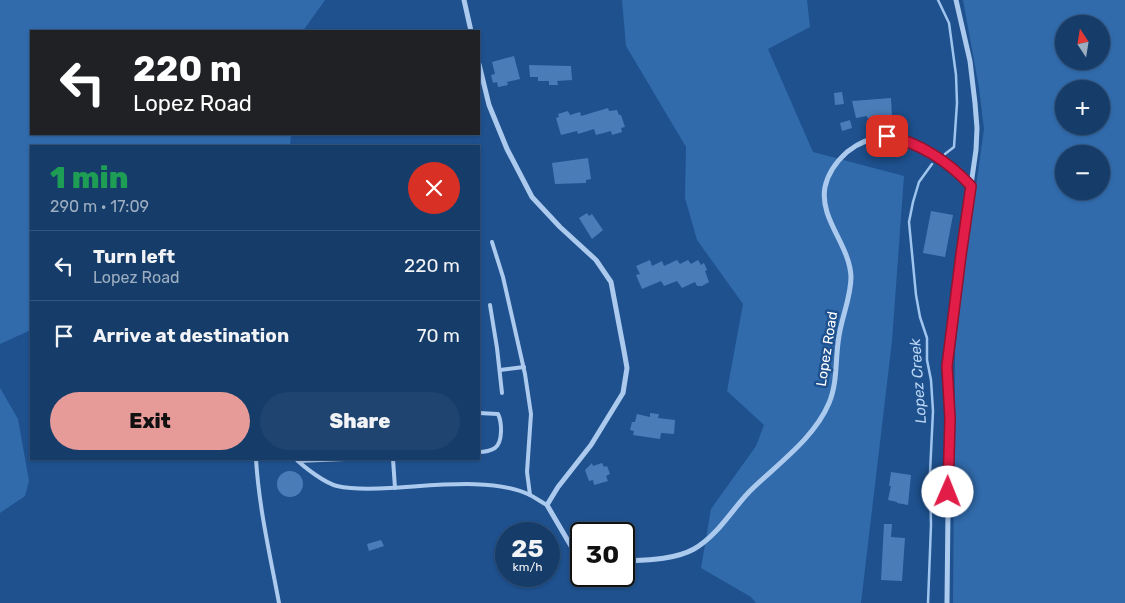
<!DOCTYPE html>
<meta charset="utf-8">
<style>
:root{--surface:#163d6a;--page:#1f4470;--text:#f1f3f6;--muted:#9eaec1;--line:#35567e;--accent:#e69b98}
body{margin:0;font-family:Rubik,sans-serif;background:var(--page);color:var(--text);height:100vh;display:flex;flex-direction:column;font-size:19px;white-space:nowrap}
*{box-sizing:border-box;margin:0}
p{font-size:16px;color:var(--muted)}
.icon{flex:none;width:28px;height:28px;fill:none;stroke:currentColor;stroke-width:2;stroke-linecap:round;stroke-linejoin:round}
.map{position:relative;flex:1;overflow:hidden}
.drawer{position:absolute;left:30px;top:145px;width:450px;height:315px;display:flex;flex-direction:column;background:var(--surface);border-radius:0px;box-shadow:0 1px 4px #0004,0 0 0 1px var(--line)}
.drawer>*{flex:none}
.guide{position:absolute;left:30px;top:30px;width:450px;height:105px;border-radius:0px;box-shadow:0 1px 4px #0004,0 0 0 1px var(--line);background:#202124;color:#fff;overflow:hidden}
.needle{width:32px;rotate:348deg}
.controls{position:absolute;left:1055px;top:15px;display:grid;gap:10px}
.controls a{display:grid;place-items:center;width:55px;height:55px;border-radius:50%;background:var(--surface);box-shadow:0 1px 4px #0004,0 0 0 1px var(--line);font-size:25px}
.speed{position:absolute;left:495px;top:522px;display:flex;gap:10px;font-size:25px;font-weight:700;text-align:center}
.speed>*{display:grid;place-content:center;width:65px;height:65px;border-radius:50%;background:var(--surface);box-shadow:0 1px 4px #0004,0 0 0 1px var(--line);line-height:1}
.speed small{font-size:12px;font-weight:400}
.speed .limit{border:2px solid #111;border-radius:8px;background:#fff;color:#111}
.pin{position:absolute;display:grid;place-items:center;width:42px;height:42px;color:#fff;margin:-21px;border-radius:10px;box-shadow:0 2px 8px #0006}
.me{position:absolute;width:55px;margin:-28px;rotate:1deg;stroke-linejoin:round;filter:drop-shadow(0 0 4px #0008)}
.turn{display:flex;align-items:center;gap:18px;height:105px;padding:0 20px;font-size:22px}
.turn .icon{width:65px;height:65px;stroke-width:2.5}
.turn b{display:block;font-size:35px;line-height:42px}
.round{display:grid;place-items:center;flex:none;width:52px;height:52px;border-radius:26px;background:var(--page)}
.overview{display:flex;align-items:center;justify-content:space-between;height:85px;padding:0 20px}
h1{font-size:30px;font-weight:800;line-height:38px;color:#1e9e55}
.action{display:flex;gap:10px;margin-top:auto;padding:10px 20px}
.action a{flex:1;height:58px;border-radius:30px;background:var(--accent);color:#111;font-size:20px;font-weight:800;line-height:58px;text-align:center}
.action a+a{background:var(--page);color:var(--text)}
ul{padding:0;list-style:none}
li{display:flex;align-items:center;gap:15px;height:70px;padding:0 20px;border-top:1px solid var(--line)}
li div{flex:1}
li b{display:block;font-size:19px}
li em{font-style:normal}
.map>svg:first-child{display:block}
</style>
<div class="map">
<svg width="1125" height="603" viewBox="0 0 1125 603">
<rect width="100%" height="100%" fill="#1e518e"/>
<g fill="#316bac" fill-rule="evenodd">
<path d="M0,0H325L303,31H31V134H291L290,146H31V330L0,344Z"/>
<path d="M622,0H807L810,27L768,49L813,152L904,176L892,341L861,603H756L751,597L701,568L711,509L756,446L764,425L727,391L743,304L697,240L685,198L686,147L626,46Z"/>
<path d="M963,0H1125V603H953L955,351L964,272L984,129L979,88ZM1064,24H1101V61H1064ZM1064,89H1101V126H1064ZM1064,154H1101V191H1064Z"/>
<path d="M0,388L18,419L29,481L25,496L0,513Z"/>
</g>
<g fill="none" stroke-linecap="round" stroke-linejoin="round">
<g stroke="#9fc5ef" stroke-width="2.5">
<path d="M938,0L949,23L956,75L957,103L954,147L945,154"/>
<path d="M928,603L931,525L930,473L933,411L931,380L927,360V338L920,317L916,295L909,222L913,202L919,182L932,164"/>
</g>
</g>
<g fill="#4a7db8">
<path d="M514,56L520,79L507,82L508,85L498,87L497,82L493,83L491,75L495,74L492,62Z"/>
<path d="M529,65L571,66L572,80L557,81L558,85H549V81H538V77H530Z"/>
<path d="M842,92L844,104L835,105L834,93Z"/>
<path d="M891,98L892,116L867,118V116L856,118L852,101Z"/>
<path d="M608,108L609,111L617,110L619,115H621L625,127L621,128L622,132L612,135L611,131L596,135L594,129L578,134L577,131L561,135L556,118L559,117L558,114L568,111L570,115L580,112L581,116Z"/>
<path d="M850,120L852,128L842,131L840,123Z"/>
<path d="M588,158L591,179L586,180V183L555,184L552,163Z"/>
<path d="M931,211L953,215L945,257L923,253Z"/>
<path d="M587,213L589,216L592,214L603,230L592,239L579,218Z"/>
<path d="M650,260L652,266L662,261L664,266L677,260L680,264L688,260L691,264L698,260L701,265L704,263L707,270L705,271L709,282L702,286H697L695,282L682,288L677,281L664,286L661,281L642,289L636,275L640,274L636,266Z"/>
<path d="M650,413L659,414L658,418L675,420L674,434L661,433L660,439L633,435L634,431L630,430L632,422H635L637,414L650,417Z"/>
<path d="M592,463L593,466L602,463L604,467L607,466L610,474L606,476L608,481L594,485L593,480L589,481L585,470Z"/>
<circle cx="290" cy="484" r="13"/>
<path d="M891,472L911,475L908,505L897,503V502L888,500L891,486H889Z"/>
<path d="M884,524H892L891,537L905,538L902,581L881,580Z"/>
<path d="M381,540L384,546L369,551L367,544Z"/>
</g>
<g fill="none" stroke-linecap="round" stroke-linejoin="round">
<g stroke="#accaed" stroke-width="4">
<path d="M492,242L503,277L525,374L531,414L527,472L530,495"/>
<path d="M490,305L497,348L502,393"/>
<path d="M500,370L524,367"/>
<path d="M479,413L498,414C502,422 503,442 495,448C490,451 484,452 479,452"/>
<path d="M256,459C259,508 270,555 279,603"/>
<path d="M296,459C305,468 325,483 337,486C354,490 373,489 390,488C431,486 493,477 530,495C536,498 541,502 547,505"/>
<path d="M393,459L395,488"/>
<path d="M298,461L345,459"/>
</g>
<g stroke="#accaed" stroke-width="5">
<path d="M464,0L471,31"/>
<path d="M479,64L489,105L507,149L532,197L560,227L596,260L611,282L624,351L627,368L623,393L591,445L558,487L547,505L571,546L581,554"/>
<path d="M624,561C646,560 674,560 694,549C717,536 731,511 749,492C776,465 814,439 829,403C838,382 835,358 839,336C842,316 851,297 851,277C850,245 819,219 825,187C828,173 837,161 847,152C877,128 904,137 933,156C948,165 960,174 971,186"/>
<path d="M947,603L949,418L947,366L961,255L976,150L977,128L975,103L970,61L956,0"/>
</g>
</g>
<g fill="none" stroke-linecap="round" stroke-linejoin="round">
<defs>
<path id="route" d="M887,136C919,142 949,162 971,186L961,255L947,366L950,418L948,492"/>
</defs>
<use href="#route" stroke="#92132f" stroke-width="12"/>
<use href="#route" stroke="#e11d48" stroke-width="9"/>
</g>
<g text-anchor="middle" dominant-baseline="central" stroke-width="5" stroke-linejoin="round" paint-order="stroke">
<g font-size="14" fill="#fff" stroke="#1e518e">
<text transform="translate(827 349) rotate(-81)">Lopez Road</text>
</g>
<g font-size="15" font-style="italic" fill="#b8d4f4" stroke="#1e518e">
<text transform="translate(918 381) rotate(-94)">Lopez Creek</text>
</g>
</g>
</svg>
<div class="controls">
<a><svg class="needle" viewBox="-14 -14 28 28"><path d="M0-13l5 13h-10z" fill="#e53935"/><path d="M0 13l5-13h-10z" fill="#9eaec1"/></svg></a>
<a>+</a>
<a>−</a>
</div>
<div class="speed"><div>25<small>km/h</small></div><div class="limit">30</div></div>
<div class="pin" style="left:887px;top:136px;background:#d93025"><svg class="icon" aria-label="arrive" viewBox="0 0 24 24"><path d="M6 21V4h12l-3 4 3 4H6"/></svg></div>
<svg class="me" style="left:948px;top:492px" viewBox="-20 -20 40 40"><circle r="19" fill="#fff"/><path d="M0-13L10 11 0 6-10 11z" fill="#e11d48"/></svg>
<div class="guide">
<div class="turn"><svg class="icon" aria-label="left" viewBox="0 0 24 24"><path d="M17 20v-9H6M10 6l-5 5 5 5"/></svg><div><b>220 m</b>Lopez Road</div></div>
</div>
<section class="drawer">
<div class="overview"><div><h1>1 min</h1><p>290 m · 17:09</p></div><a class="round" style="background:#d93025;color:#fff"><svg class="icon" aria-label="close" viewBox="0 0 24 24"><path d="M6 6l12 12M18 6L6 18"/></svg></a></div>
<ul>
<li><svg class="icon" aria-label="left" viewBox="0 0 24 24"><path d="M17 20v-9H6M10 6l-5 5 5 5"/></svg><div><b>Turn left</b><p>Lopez Road</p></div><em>220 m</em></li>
<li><svg class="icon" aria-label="arrive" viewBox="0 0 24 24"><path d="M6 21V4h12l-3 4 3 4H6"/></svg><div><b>Arrive at destination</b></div><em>70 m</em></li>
</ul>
<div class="action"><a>Exit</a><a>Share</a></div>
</section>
</div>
